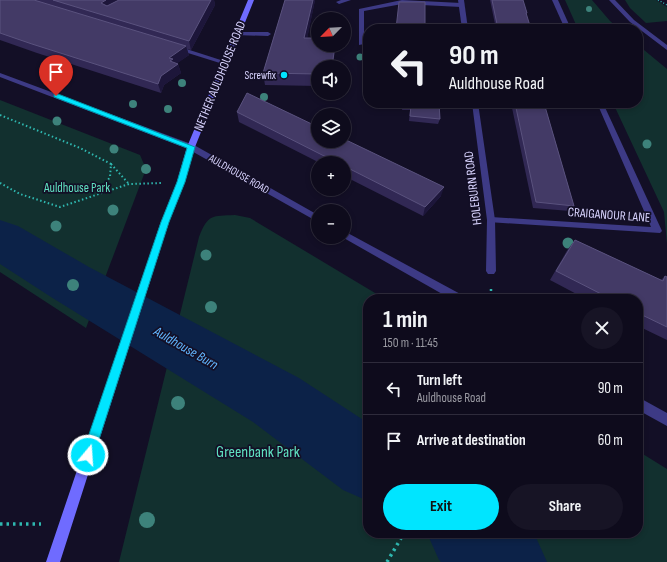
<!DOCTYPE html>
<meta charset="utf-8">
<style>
:root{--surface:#0e0b1c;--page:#171425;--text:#f1f3f6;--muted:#9b9ba3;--line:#2e2b3b;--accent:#00e5ff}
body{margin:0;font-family:"Sofia Sans Condensed",sans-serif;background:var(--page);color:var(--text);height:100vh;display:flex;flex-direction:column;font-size:15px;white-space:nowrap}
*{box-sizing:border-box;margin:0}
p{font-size:13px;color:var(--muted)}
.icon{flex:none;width:22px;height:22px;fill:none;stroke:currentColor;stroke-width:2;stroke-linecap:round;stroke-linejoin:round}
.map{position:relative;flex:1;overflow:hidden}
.side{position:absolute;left:363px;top:294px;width:280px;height:244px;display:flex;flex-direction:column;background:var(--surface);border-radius:16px;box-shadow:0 2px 6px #0003,0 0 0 1px var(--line)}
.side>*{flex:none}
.banner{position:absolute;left:363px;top:24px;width:280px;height:84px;border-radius:16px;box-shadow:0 2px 6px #0003,0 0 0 1px var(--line);background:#0e0b1c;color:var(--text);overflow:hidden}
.needle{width:26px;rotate:246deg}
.controls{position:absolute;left:311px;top:12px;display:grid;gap:8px}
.controls a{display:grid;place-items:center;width:40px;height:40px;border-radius:50%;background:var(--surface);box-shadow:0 2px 6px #0003,0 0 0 1px var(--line);font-size:20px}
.pin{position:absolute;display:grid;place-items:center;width:34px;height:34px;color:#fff;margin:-41px -17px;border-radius:50% 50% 50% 0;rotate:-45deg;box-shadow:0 0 4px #0007}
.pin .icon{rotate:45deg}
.me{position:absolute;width:44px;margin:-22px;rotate:18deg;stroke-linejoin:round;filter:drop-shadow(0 0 3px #0008)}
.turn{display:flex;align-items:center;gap:14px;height:84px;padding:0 20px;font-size:18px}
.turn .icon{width:52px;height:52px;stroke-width:2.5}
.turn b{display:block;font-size:28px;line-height:34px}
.round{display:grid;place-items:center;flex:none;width:42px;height:42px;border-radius:21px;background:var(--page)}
.summary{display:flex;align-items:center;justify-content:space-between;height:68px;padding:0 20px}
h1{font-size:24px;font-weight:700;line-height:30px}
.primary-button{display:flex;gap:8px;margin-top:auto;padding:8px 20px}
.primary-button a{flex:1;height:46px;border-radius:24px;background:var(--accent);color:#111;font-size:16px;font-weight:700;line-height:46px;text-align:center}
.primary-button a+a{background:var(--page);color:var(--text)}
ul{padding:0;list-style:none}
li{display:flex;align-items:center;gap:12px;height:52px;padding:0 20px;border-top:1px solid var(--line)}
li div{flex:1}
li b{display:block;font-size:15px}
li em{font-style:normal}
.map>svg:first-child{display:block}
</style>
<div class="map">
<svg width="667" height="562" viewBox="0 0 667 562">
<rect width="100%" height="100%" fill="#130f26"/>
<g fill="#12302f">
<path d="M565,0H592L610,21L619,29H578Z"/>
<path d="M625,0H656L667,7V21L646,23L630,8Z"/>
<path d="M638,45L667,69V244L664,212L613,103H638Z"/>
<path d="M0,100L140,155L146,169L86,328L0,272Z"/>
<path d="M235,215L250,218L385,299H368V533H638V451L667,469V562H119L199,237C208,214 212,216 235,215Z"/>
</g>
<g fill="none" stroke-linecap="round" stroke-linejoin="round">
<g fill="#0c2248" fill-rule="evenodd">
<path d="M0,220L18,226L89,267L299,378L368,423V501L343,490L253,422L51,297L0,264Z"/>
<path d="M427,533H534L547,562H441L439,560Z"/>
</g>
<path stroke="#2fb8b0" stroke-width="1.5" stroke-dasharray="1 2" stroke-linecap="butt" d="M658,0L667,5"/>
<g stroke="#2fb8b0" stroke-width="2" stroke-dasharray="1.5 2.5" stroke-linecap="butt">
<path d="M0,115L80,148L111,164L110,177L98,194"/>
<path d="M111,164L129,184"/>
<path d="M0,183L20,194L60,207L129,184L161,183"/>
</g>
<path stroke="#2fb8b0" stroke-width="2.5" stroke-dasharray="2 3" stroke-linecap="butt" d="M491,289V299"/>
<g stroke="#2fb8b0" stroke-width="3.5" stroke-dasharray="2.5 4" stroke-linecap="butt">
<path d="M0,524H41"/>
<path d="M387,562L404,533"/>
</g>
<g fill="#3d3a85" fill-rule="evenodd">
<path d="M402,0L461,3L464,5L461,7L402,4L364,11V44L359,45V9Z"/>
<path d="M552,0H558L571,29H565Z"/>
<path d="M237,32H268L271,34L268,36L235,35V33Z"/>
<path d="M174,45L227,62L228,63L223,64L172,48L171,47Z"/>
<path d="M597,103H603L662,231L660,233L488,222L487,220L491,217L651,227Z"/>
</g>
<g fill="#3d3a85" fill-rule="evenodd">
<path d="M341,0H351L339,4L336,2Z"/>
<path d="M458,0H464L468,29H462Z"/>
<path d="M609,0H615L634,20L667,45V50L630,22Z"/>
<path d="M472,103H478L495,220L496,271L494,274H488L486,271L487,220Z"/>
</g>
<g fill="#3d3a85" fill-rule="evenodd">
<path d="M0,73L194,145L318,215V222L188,149L0,77Z"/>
<path d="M344,231L464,296L465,299H451L342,237H344Z"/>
<path d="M638,397L667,413V426L638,410Z"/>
</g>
<path fill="#6f6bff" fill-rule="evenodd" d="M248,0H254L195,147L185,182L169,222L60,562H46L161,222L177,182L187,147Z"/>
</g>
<g fill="#3d827b">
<circle cx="589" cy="9" r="3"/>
<circle cx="360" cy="57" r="3.5"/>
<circle cx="182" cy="83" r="4"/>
<circle cx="264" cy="97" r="4"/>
<circle cx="133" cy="104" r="4"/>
<circle cx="168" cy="109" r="4"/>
<circle cx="57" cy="121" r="4.5"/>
<circle cx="647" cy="144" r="4.5"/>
<circle cx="114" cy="149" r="4.5"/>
<circle cx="146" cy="169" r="5"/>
<circle cx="113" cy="210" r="5.5"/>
<circle cx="56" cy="226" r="5.5"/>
<circle cx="568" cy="243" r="5.5"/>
<circle cx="206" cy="255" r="5.5"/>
<circle cx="73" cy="285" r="6"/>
<circle cx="211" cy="307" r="6"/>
<circle cx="178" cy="403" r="7"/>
<circle cx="147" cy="520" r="8"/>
</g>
<g fill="#312854">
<path d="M0,0H214L215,5L191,50L187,49L189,55L177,63L178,64L181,73L164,85L161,93L37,53L0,40Z"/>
<path d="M285,0H315L307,38L318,45H335L333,67H318V86L265,85L263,73Z"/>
<path d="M490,0H523L527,13L526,15L531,29H496Z"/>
<path d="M403,103H439L440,119L438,124L409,121L410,110H402Z"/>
<path d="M511,103H544L574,206L570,211L533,208Z"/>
<path d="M237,112L441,196L423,216L344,176V163H320L239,122Z"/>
<path d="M575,240L661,280L665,276L667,277V340L638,326V299H586L550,280L568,249Z"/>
</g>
<g fill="#1d163a">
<path d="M106,0H125L105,12L101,3Z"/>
<path d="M211,0H214L215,5L191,50L189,41Z"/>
<path d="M313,0H315L305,49L304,38Z"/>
<path d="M335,45V50L333,67H332Z"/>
<path d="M186,46L189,55L175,65L178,64L181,73L164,85L161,93L158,84L169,58Z"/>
<path d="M444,187L441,196L423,216L425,207Z"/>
</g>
<g fill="#433a66" stroke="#5a527e">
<path d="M0,0H34L186,46L169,58L173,59L170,61L178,64L161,76L158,84L32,44L0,33Z"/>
<path d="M53,0H106L101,3L107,6L119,0H211L189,41Z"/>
<path d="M285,0H313L304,38H318V45H335L332,67H318V74L263,73Z"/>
<path d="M492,0H523L527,13H526L531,29H498Z"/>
<path d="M399,2H425V29H396Z"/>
<path d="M247,93L318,127V141H344V139L444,187L425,207L344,166V163H338L237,112Z"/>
<path d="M403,103H439L440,119L410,116L411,105H403Z"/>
<path d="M515,103H544L574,206L536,202Z"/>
<path d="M575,240L663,281L665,276L667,277V327L638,313V299H611L556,271Z"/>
</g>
<path fill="#00e5ff" stroke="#0095a6" d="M54,94H58L195,147L185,182L169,222L94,455L92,460L88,461L84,460L82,455L161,222L177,182L187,148L54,97Z"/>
<circle fill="#00e5ff" stroke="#130f26" stroke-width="1.5" cx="284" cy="75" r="4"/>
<g text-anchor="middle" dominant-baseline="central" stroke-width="3.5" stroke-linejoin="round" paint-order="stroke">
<g font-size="11" fill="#d9d4ff" stroke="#130f26" text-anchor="end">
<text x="276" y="75">Screwfix</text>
</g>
<g font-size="11" fill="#d9d4ff" stroke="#130f26">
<text transform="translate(239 174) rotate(30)">AULDHOUSE ROAD</text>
</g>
<g font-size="13" fill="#d9d4ff" stroke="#130f26">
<text transform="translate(220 76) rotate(-68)">NETHER AULDHOUSE ROAD</text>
<text transform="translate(473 188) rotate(-97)">HOLEBURN ROAD</text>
<text transform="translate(609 215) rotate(4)">CRAIGANOUR LANE</text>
</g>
<g font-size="13" fill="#5fe0c0" stroke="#130f26">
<text x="77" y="188">Auldhouse Park</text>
</g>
<g font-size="14" font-style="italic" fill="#62b6ff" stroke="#130f26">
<text transform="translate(186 348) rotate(30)">Auldhouse Burn</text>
</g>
<g font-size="16" fill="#5fe0c0" stroke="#130f26">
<text x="258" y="452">Greenbank Park</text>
</g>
</g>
</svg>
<div class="controls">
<a><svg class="needle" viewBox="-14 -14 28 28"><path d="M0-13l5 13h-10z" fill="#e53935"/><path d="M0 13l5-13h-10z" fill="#9b9ba3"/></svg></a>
<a><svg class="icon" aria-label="sound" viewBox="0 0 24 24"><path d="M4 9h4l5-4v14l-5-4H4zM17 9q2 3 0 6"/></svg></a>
<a><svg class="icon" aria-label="layers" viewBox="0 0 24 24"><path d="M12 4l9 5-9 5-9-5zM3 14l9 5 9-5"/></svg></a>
<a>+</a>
<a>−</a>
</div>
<div class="pin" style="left:56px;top:96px;background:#d93025"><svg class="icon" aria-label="arrive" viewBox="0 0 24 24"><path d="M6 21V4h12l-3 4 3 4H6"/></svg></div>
<svg class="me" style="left:88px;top:455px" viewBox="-20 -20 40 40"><circle r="17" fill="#00e5ff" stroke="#fff" stroke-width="3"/><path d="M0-11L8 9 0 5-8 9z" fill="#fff"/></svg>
<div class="banner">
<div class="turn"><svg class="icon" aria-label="left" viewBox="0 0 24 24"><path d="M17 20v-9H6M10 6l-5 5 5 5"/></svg><div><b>90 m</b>Auldhouse Road</div></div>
</div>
<section class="side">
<div class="summary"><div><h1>1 min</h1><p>150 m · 11:45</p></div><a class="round"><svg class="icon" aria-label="close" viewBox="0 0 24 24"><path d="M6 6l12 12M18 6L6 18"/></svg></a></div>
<ul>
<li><svg class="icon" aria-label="left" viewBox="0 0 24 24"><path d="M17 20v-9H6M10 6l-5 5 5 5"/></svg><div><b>Turn left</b><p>Auldhouse Road</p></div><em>90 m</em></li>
<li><svg class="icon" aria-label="arrive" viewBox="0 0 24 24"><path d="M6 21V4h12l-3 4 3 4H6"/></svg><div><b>Arrive at destination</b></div><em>60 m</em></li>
</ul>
<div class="primary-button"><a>Exit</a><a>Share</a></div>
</section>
</div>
